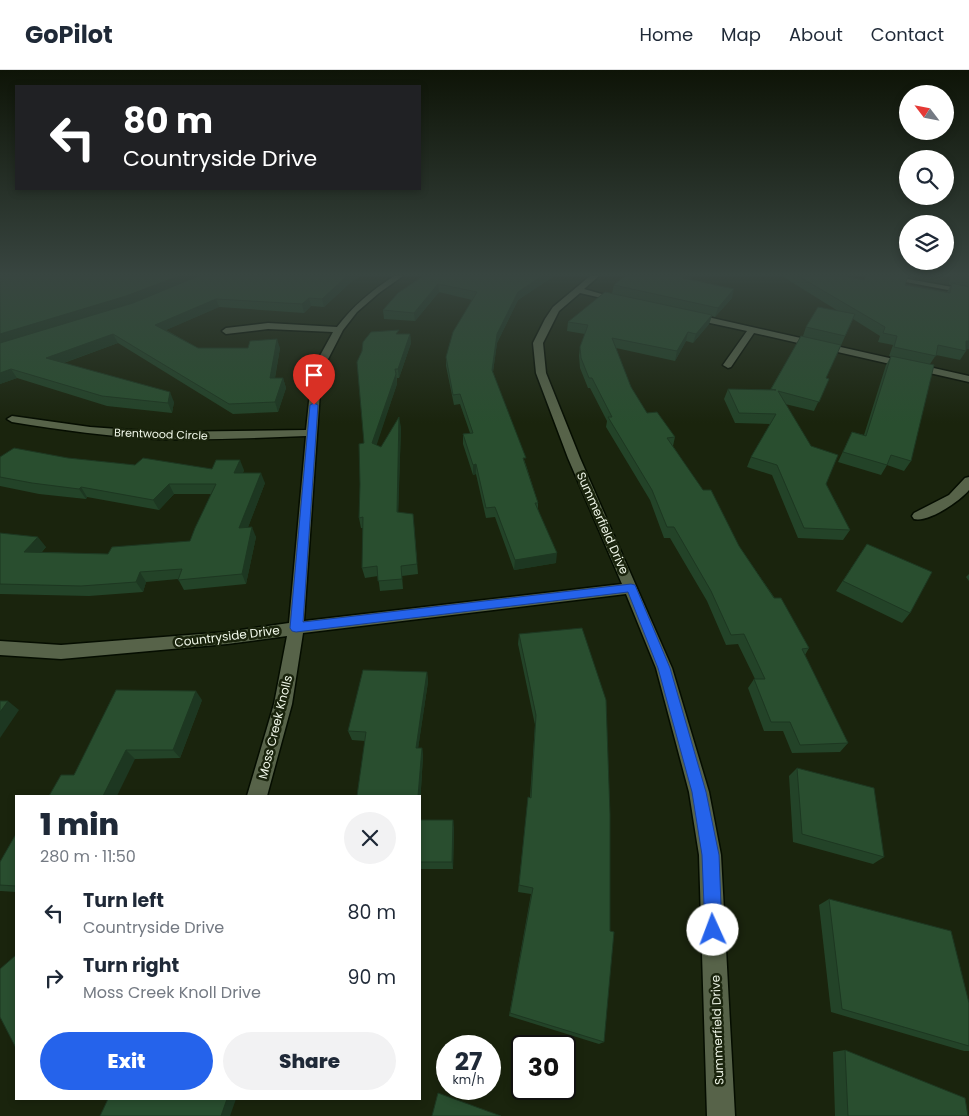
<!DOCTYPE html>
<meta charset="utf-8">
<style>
:root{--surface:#fff;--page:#f2f2f3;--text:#1f2937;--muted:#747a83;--line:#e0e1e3;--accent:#2563eb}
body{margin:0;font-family:Poppins,sans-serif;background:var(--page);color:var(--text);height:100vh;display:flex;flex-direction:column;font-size:19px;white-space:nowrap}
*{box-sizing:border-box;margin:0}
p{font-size:16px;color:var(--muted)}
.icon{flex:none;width:28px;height:28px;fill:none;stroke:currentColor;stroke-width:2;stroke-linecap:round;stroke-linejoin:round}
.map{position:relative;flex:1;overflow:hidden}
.drawer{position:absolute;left:15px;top:725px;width:406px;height:305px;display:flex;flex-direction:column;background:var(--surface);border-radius:0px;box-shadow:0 2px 8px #0003}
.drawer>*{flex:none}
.hud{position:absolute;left:15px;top:15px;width:406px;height:105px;border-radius:0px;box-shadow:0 2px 8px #0003;background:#202124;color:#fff;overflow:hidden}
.needle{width:32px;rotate:302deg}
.fabs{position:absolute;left:899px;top:15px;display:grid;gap:10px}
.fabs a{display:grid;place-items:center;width:55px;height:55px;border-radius:50%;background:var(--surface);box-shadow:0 2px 8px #0003;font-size:25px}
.speed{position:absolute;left:436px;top:965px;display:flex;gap:10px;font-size:25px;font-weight:700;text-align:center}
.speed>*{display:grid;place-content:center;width:65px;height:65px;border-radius:50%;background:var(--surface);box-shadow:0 2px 8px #0003;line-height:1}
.speed small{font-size:12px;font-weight:400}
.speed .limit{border:2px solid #111;border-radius:8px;background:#fff;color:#111}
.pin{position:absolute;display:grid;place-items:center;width:42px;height:42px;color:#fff;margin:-51px -21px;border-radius:50% 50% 50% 0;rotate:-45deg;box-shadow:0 0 5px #0007}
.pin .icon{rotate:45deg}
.me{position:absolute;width:55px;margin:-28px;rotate:358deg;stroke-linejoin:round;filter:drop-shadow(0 0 4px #0008)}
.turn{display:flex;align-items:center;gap:18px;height:105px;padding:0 25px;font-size:22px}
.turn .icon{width:65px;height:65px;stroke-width:2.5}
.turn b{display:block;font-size:35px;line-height:42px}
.round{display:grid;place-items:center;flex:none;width:52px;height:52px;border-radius:26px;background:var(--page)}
.summary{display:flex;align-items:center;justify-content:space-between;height:85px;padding:0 25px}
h1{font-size:30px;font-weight:800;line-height:38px}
.primary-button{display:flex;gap:10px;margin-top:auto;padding:10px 25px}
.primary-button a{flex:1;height:58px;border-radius:30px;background:var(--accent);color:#fff;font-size:20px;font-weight:800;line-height:58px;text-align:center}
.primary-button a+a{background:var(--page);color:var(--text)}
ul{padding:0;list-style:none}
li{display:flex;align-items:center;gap:15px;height:65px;padding:0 25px}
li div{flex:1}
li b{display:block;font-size:19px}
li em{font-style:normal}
header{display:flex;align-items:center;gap:30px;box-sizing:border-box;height:70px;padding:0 25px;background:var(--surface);border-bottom:1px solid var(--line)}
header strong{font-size:24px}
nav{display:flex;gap:28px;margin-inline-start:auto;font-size:18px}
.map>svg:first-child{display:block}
</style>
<header>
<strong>GoPilot</strong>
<nav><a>Home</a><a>Map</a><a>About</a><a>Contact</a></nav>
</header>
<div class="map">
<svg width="969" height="1046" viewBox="0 0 969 1046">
<rect width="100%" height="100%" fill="#1a240d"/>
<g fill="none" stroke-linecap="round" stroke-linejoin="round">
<defs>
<g id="minor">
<path d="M394,206H403L379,223L357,242L343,260L326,293L320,322L304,551L622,514L568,388L536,303L533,273L545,249L553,237L590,206H599L584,219L623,230L619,232L580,223L559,241L543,273L546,303L580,388L672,598L709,722L721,785L735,1046H707L699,785L689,722L656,598L626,524L303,563L292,634L267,726H247L274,634L287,566L227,574L61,589L0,585V571L61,575L227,562L289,553L306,366C257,368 209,370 160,369C110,367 61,360 12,352L7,349L12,346L90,357L159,362L306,360L310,322L316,293L333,262L268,259L226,264L222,261L226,258L268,253L337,257C353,236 371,221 394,206Z"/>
<path d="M874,206H891L969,220V224Z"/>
<path d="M690,243L969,306V312L754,263L731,297L728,298L723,295L747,261L687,248L686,246Z"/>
<path d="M969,407V420C960,431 928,453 914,449L912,446L914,443L949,425L965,408Z"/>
</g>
</defs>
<use href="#minor" stroke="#050d00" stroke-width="3"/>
<use href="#minor" fill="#576349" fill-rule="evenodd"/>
</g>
<g fill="#234328">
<path d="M0,206H361L352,211L324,237L311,236L304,243L219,237L166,260L198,278H280L275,308H283L286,318L278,342L233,344L118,273L64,293L174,332L172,343L107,336L17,308L0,314Z"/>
<path d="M423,206H554L518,230L497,273L493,302L526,395L538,433V439L556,493L514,500L495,447L486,448L476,404L473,405L463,374V364L470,363L460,334L454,335L446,296V287L472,230L439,222L415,251L384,249L383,240Z"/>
<path d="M625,206H692L689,210L732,228L715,247L712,246L709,254L693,273L686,271L675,291L616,278L631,317L647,343L675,367L673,376L739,476L809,578L805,585L848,673L840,682L792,683L783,661H764L748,618L754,609H755L738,574L726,575L707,531L670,468H664L650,430L606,357L607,351L590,318H588L580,298L579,286L580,277L585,264L567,261L568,252L612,223L614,215Z"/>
<path d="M782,206H845L864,210L905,215L947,222L951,215L949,214L951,206H969V279H966V281L960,290L936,285L930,294L911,391L904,401L887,395L881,405L838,392L852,362L864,365L886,295L891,286H889L893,275L878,272L880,266L853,249L826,308L829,309L814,341L785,334L850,460L843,470L798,468L772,405L747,397L751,387L770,354L735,353L724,329L728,319L770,320L801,266H803L806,257L838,241Z"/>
<path d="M400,264H410L411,273L399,308H397V314L376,375L381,377L401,357L398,442L414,454L418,504L402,506L403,519L380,521L378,506L365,508L362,498L363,458H361L359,448L364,373Z"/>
<path d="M0,387L68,388L135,395L212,399L244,400L243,403L265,413L248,457L256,467L246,514L184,520L178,509L146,512L143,522L89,526L0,524V463L46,477L42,482L108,484L190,471L211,424H174L159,440L87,427L86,429L39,424L0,416Z"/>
<path d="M867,474L910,543L902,553L836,521Z"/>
<path d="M969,504V511L966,507Z"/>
<path d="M519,564L604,972L599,974L509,946L531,824L518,822L527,736L530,727L535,655L518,574Z"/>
<path d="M427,602L428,612L418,678H422L423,686L420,735V726L365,671L352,670L348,661Z"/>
<path d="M202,630L180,688L135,689L74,705Z"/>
<path d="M797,698L884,787L873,794L793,772L789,706Z"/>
<path d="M420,750L454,757L453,799H420Z"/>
<path d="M16,764V822L1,821H0V792Z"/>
<path d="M829,829L969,976V981H964L831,942L819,835Z"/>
<path d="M845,980L968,1046H835L833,982Z"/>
</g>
<g fill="#1d3721">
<path d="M179,206H204L129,234L0,275V264Z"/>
<path d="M347,206H361L352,211L324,237L322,229Z"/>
<path d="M542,206H554L518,230L497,273L492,309V300L497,264L518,222Z"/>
<path d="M686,206H692L681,217L683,208Z"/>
<path d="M438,214L439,222L415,251L414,243Z"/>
<path d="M734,219L732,228L715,247L718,238Z"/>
<path d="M309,228L311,236L304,243L302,234Z"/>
<path d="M216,229L219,237L159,263L155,255Z"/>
<path d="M712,245L709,254L693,273L696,264Z"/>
<path d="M688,262L686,271L675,291L677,281Z"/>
<path d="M113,264L118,273L52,297L46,288Z"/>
<path d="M410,264L411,273L399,308L398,299Z"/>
<path d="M277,269L280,278L273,318L270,308Z"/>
<path d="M966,271H969V279L961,280Z"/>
<path d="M11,299L17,308L0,314V303Z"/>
<path d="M396,304L397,314L374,383L372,373Z"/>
<path d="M283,308L286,318L278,342L275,332Z"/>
<path d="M170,322L174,332L172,343L168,333Z"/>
<path d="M399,347L401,357L398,452L397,442Z"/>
<path d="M240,390L244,400L238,413L234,403Z"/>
<path d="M476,394V404L473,405V395Z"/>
<path d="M261,403L265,413L244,468L239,458Z"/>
<path d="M169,414L174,424L159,440L153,430Z"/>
<path d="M81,417L87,427L86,429L79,419Z"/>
<path d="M252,457L256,467L246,514L242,504Z"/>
<path d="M38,467L46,477L32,492L24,482Z"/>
<path d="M557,483L556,493L514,500L515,490Z"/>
<path d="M140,502L146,512L143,522L136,512Z"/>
<path d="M427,602L428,612L417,686L416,678Z"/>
<path d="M196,621L202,630L180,688L173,680Z"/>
<path d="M8,631L19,640L0,668V642Z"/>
<path d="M422,678L423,686L420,735V726H418Z"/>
<path d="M126,680L135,689L117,726H103Z"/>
<path d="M453,750L454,757L453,799L452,792Z"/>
<path d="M227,1029H236L230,1046H221Z"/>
</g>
<g fill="#294e2f" stroke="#1d3721">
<path d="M0,206H179L126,226L0,264Z"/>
<path d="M198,206H347L322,229L309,228L302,234L216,229L155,255L198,278H248L250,271L277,269L270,308H283L275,332L229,334L113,264L46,288L170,322L168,333L102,326L11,299L0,303V273L133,233Z"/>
<path d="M423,206H542L518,222L497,264L492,300L526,388H523L538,433H535L557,483L515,490L495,437L486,438L476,394L473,395L463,364L473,363L460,324L453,325L446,287L453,262L477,222L438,214L414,243L383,240L398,223Z"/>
<path d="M625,206H686L683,208L734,219L718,238L614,215Z"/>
<path d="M798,206H845L864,210L866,206H908L905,215L950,223L952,213L969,217V271H966V281L938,275L936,286L894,277L897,266L883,263L885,257Z"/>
<path d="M954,206H969V209Z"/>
<path d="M605,222L712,245L696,264L688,262L677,281L612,268L631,317L647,343L657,342L675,367L667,368L703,420H711L739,476L774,528H781L809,578L802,579L848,673L800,675L790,652H771L754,609H765L744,564L731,565L711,521L674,457H667L652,420L608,347H612L592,308H589L581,288L580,277L588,255L568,252Z"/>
<path d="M818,237L855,244L845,266L806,257Z"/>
<path d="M399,260L396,264H410L398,299H395L396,304L372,373L381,377L399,347L397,442L413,444L417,494L401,496L402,509L378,511L377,496L362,498L363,447L359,448L360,414L359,374L364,373L357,292L362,281L363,272L371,262Z"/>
<path d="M801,266L841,275L826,308L829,309L819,332L778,321L811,376L838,385L826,414L850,460L804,458L777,395L751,387L776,344L739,343L728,319L776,320L771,319Z"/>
<path d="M891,286L934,295L911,391L891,385L887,395L843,382L852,362L866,366Z"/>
<path d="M14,378L68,388L135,395L143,388L212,399L216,390H240L234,403H261L239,458L252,457L242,504L178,510L182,499L140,502L136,512L81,516L0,514V463L38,467L24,482L108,484L112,477L190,471L195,458L216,414H169L153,430L81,417L79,419L32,413L0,407V387Z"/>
<path d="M867,474L932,502L910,543L843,511Z"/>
<path d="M582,558L606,630L610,744V861L614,862L604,972L510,943L533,818L519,815L528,727L531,728L536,645L519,564Z"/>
<path d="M363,600L427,602L416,678H422L418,726H357L366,662L348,661Z"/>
<path d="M116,620L196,621L173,680H126L103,726H49L61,705H74Z"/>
<path d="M0,631H8L0,642Z"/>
<path d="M797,698L874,718L884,787L802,764Z"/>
<path d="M420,750H453L452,792H420Z"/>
<path d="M16,764V816L0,815V792Z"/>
<path d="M829,829L951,861L969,933V976L842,939Z"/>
<path d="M16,885V978L0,947V899Z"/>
<path d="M845,980L965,1028L968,1046H848Z"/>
<path d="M438,1023L501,1046H432Z"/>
<path d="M108,1029H227L221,1046H100Z"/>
</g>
<linearGradient id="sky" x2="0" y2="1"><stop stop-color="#0e1407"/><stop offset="0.58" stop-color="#384540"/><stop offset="1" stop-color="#384540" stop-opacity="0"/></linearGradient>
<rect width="969" height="353" fill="url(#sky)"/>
<path fill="#2563eb" stroke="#184099" d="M314,333L318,335L303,552L631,514L635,515L670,598L706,722L719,785L722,860L720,866L713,868L707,866L705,860L702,785L692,722L658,598L628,522L296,562L292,561L290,558L310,335Z"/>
<g text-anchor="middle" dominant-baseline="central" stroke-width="5" stroke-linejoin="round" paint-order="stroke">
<g font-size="11" fill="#f0f7e9" stroke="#1a240d">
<text transform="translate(161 364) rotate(2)">Brentwood Circle</text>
</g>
<g font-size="12" fill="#f0f7e9" stroke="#1a240d">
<text transform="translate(603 453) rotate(66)">Summerfield Drive</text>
<text transform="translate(227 566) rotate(-7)">Countryside Drive</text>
<text transform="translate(275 657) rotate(-76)">Moss Creek Knolls</text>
<text transform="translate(717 960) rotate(-92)">Summerfield Drive</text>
</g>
</g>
</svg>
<div class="fabs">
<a><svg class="needle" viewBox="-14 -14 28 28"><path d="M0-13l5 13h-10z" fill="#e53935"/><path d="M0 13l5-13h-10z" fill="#747a83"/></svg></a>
<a><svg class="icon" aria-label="search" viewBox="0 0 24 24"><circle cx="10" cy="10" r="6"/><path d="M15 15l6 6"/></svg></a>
<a><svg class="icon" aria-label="layers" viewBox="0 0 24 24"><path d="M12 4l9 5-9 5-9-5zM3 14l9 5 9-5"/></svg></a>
</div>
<div class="speed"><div>27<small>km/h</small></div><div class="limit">30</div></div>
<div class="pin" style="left:314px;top:335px;background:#d93025"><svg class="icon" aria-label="arrive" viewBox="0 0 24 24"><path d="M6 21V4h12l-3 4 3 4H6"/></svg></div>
<svg class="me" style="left:713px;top:860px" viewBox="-20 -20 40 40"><circle r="19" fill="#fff"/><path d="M0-13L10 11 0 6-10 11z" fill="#2563eb"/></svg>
<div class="hud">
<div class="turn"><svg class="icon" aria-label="left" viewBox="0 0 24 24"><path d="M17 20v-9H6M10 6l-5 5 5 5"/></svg><div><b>80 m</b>Countryside Drive</div></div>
</div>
<section class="drawer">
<div class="summary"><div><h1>1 min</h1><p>280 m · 11:50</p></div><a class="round"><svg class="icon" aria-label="close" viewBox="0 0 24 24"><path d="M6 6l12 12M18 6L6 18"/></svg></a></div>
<ul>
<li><svg class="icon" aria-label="left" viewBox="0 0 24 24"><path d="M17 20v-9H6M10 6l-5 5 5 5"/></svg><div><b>Turn left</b><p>Countryside Drive</p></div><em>80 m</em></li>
<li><svg class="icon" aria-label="right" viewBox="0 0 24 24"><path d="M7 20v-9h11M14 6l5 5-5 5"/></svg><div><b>Turn right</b><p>Moss Creek Knoll Drive</p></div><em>90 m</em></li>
</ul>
<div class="primary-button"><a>Exit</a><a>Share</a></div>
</section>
</div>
